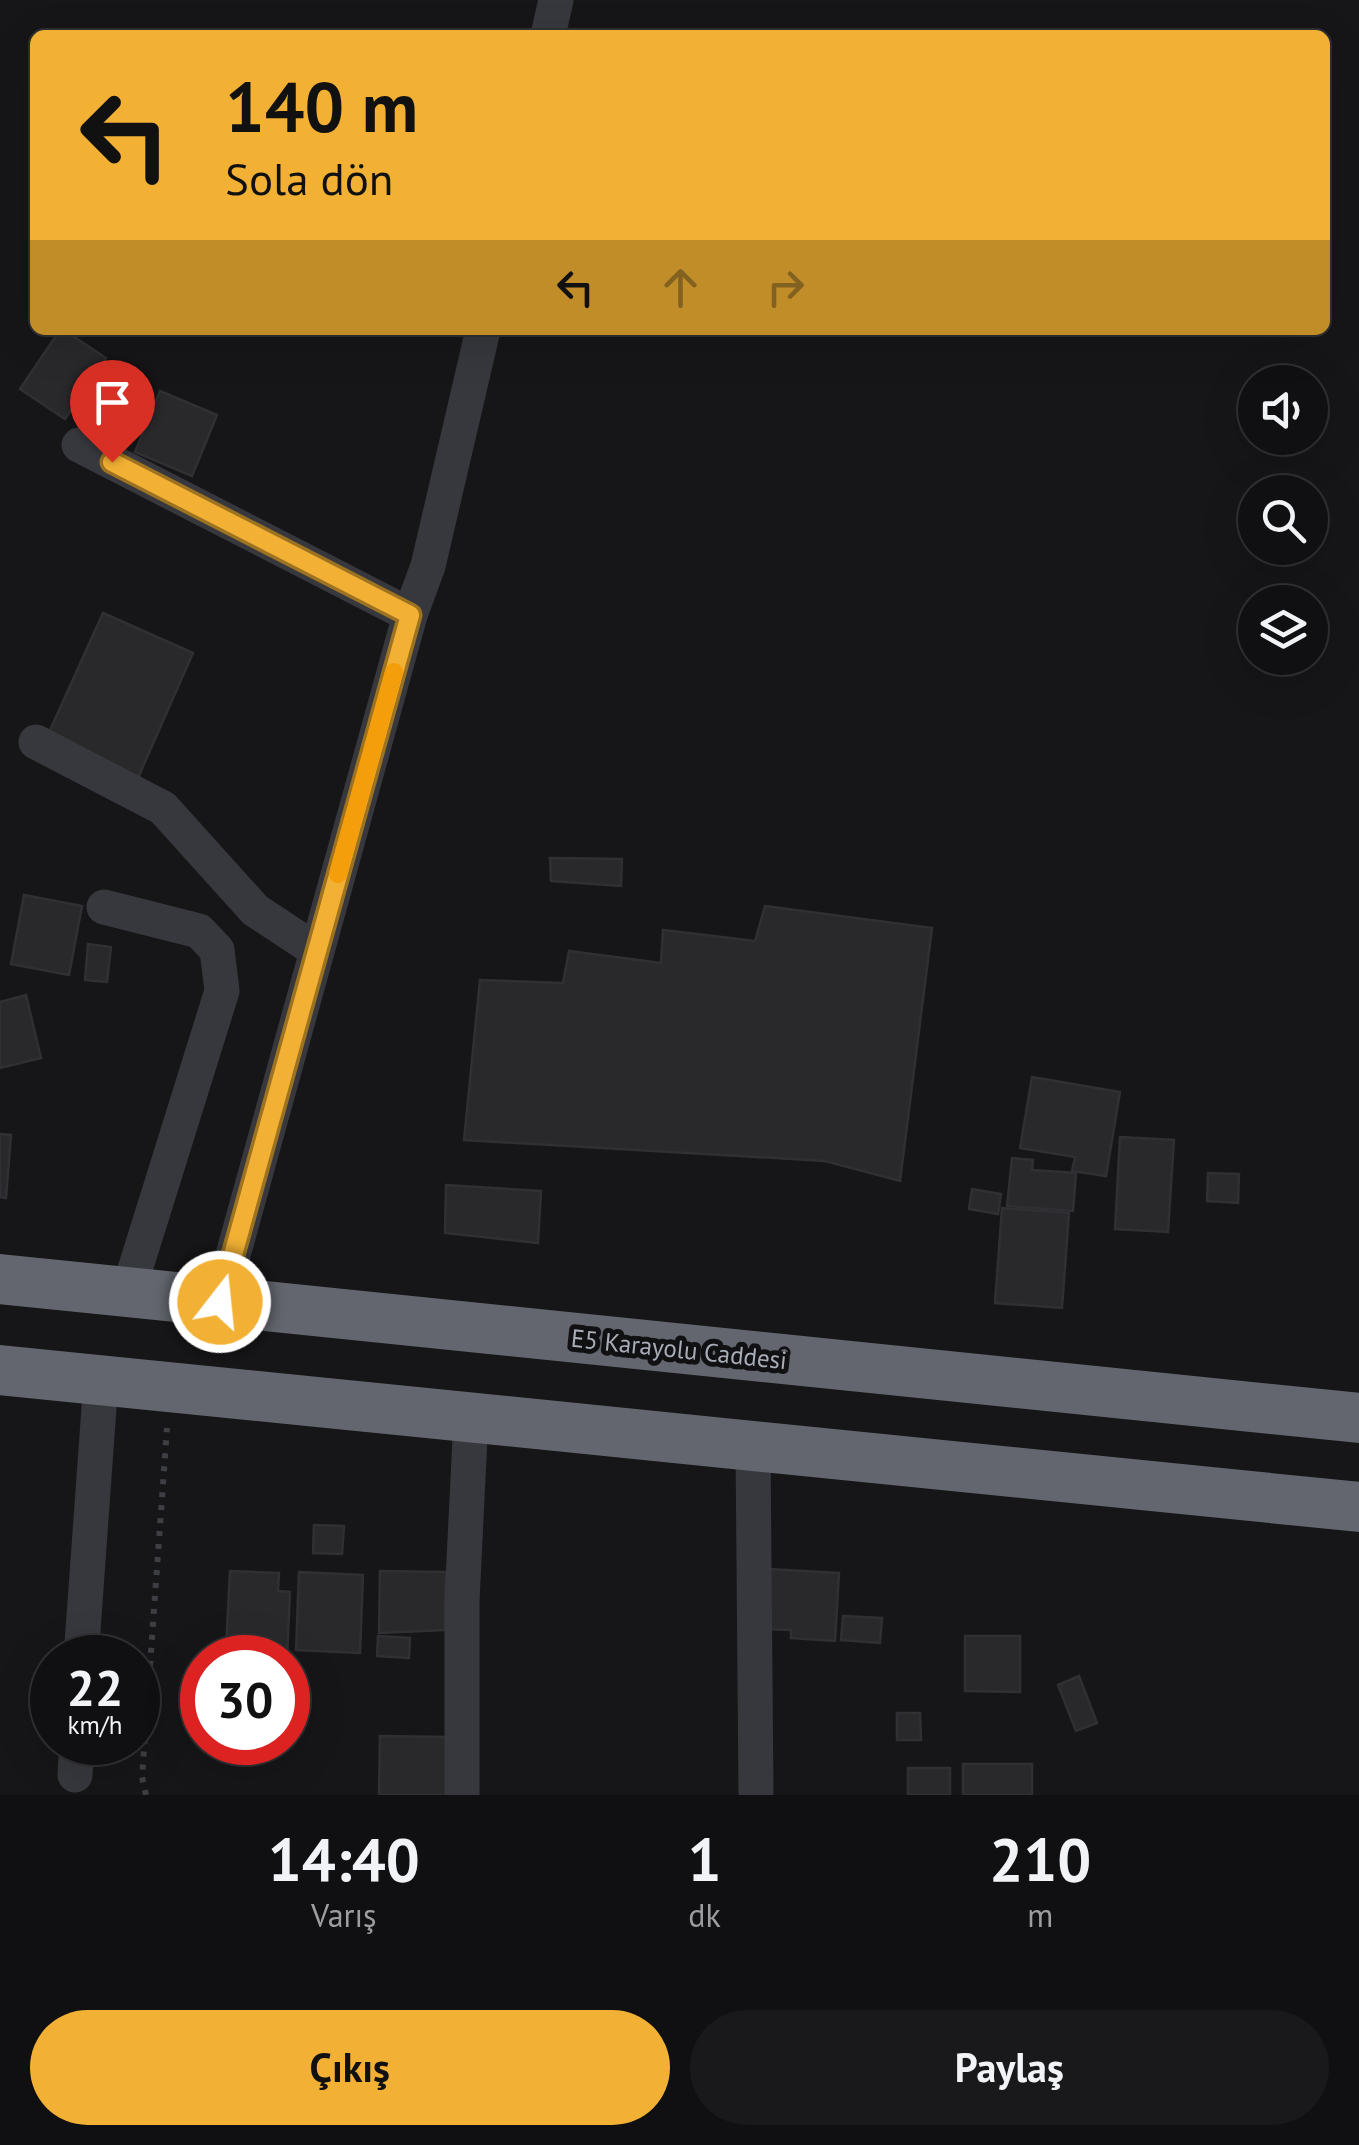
<!DOCTYPE html>
<html lang="tr">
<meta charset="utf-8">
<style>
:root{--surface:#101012;--page:#19191b;--text:#f1f3f6;--muted:#9c9d9f;--line:#303032;--accent:#f2b134}
body{margin:0;font-family:"PT Sans",sans-serif;background:var(--page);color:var(--text);height:100vh;display:flex;flex-direction:column;font-size:38px;white-space:nowrap}
*{box-sizing:border-box;margin:0}
p{font-size:32px;color:var(--muted)}
.icon{flex:none;width:55px;height:55px;fill:none;stroke:currentColor;stroke-width:2;stroke-linecap:round;stroke-linejoin:round}
.map{position:relative;height:1795px;overflow:hidden}
.panel{display:flex;flex-direction:column;background:var(--surface);flex:1}
.panel>*{flex:none}
.banner{position:absolute;left:30px;top:30px;width:1300px;height:305px;border-radius:15px;box-shadow:0 10px 40px #0002,0 0 0 2px var(--line);background:#f2b134;color:#111;overflow:hidden}
.fabs{position:absolute;left:1238px;top:365px;display:grid;gap:20px}
.fabs a{display:grid;place-items:center;width:90px;height:90px;border-radius:50%;background:var(--surface);box-shadow:0 10px 40px #0002,0 0 0 2px var(--line);font-size:50px}
.speed{position:absolute;left:30px;top:1635px;display:flex;gap:20px;font-size:50px;font-weight:700;text-align:center}
.speed>*{display:grid;place-content:center;width:130px;height:130px;border-radius:50%;background:var(--surface);box-shadow:0 10px 40px #0002,0 0 0 2px var(--line);line-height:1}
.speed small{font-size:25px;font-weight:400}
.speed .limit{border:15px solid #d22;background:#fff;color:#111}
.pin{position:absolute;display:grid;place-items:center;width:85px;height:85px;color:#fff;margin:-102px -42px;border-radius:50% 50% 50% 0;rotate:-45deg;box-shadow:0 0 10px #0007}
.pin .icon{rotate:45deg}
.me{position:absolute;width:110px;margin:-55px;rotate:16deg;stroke-linejoin:round;filter:drop-shadow(0 0 8px #0008)}
.turn{display:flex;align-items:center;gap:35px;height:210px;padding:0 30px;font-size:45px}
.turn .icon{width:130px;height:130px;stroke-width:2.5}
.turn b{display:block;font-size:70px;line-height:85px}
.lanes{display:flex;align-items:center;height:95px;padding:0 30px;background:#0003;justify-content:center;gap:50px;direction:ltr}
.lanes .off{opacity:.35}
.eta{display:flex;justify-content:space-evenly;align-items:center;height:170px;text-align:center}
.eta b{font-size:60px;font-weight:700;line-height:70px}
.primary-button{display:flex;gap:20px;margin-top:auto;padding:20px 30px}
.primary-button a{flex:1;height:115px;border-radius:60px;background:var(--accent);color:#111;font-size:40px;font-weight:700;line-height:115px;text-align:center}
.primary-button a+a{background:var(--page);color:var(--text)}
.map>svg:first-child{display:block}
</style>
<div class="map">
<svg width="1359" height="1795" viewBox="0 0 1359 1795">
<rect width="100%" height="100%" fill="#161618"/>
<g fill="#29292c" stroke="#303034" stroke-width="2.5">
<path d="M60,330H64L106,358L65,419L20,389Z"/>
<path d="M160,391L217,415L192,476L135,452Z"/>
<path d="M103,613L193,653L137,780L46,739Z"/>
<path d="M550,858L622,859L621,886L551,881Z"/>
<path d="M24,895L82,906L69,975L11,964Z"/>
<path d="M765,906L932,928L900,1181L825,1161L464,1140L480,980L563,983L569,951L661,963L663,930L755,941Z"/>
<path d="M88,944L111,947L107,982L85,980Z"/>
<path d="M26,995L41,1058L0,1068V1002Z"/>
<path d="M1032,1077L1120,1092L1106,1176L1072,1171L1075,1157L1020,1148Z"/>
<path d="M0,1134L11,1135L6,1198L0,1197Z"/>
<path d="M1120,1137L1174,1140L1168,1232L1115,1229Z"/>
<path d="M1012,1158L1033,1160L1032,1170L1076,1173L1073,1211L1007,1206Z"/>
<path d="M1208,1173L1239,1174L1238,1203L1207,1201Z"/>
<path d="M446,1185L541,1191L538,1243L445,1233Z"/>
<path d="M972,1189L1001,1194L998,1214L969,1209Z"/>
<path d="M1002,1208L1069,1213L1062,1308L995,1303Z"/>
<path d="M314,1525L344,1526L342,1554L313,1553Z"/>
<path d="M768,1569L839,1573L835,1641L791,1638V1630L765,1629Z"/>
<path d="M230,1571L279,1573L278,1591L290,1592L287,1658H245L246,1649L226,1648Z"/>
<path d="M380,1571L446,1572L445,1630L379,1633Z"/>
<path d="M299,1572L363,1575L360,1653L296,1650Z"/>
<path d="M843,1616L882,1618L880,1643L841,1640Z"/>
<path d="M378,1636L410,1638L409,1658L377,1656Z"/>
<path d="M965,1636H1020V1692L965,1691Z"/>
<path d="M1079,1676L1097,1723L1076,1731L1058,1685Z"/>
<path d="M897,1713H920L921,1740H897Z"/>
<path d="M380,1736L448,1737L447,1795H379Z"/>
<rect x="963" y="1764" width="69" height="31"/>
<rect x="908" y="1768" width="42" height="27"/>
</g>
<g fill="none" stroke-linecap="round" stroke-linejoin="round">
<path stroke="#3d3f44" stroke-width="6" stroke-dasharray="5 8" stroke-linecap="butt" d="M146,1795L142,1777L167,1428"/>
<g stroke="#37383d" stroke-width="35">
<path d="M548,35L556,0"/>
<path d="M79,445L410,615"/>
<path d="M36,742L163,808L255,910L317,951"/>
<path d="M104,907L199,931L217,950L222,991L128,1292"/>
<path d="M220,1302L410,615L428,566L483,330"/>
<path d="M753,1446L756,1795"/>
<path d="M81,1658L101,1380"/>
<path d="M75,1775L77,1742"/>
<path d="M462,1795V1601L471,1417"/>
</g>
<g stroke="#63666e" stroke-width="50">
<path d="M0,1279L1359,1418"/>
<path d="M0,1370L1359,1507"/>
</g>
</g>
<g fill="none" stroke-linecap="round" stroke-linejoin="round">
<defs>
<path id="route" d="M112,462L410,615L220,1302"/>
</defs>
<use href="#route" stroke="#9d7322" stroke-width="25"/>
<use href="#route" stroke="#f2b134" stroke-width="18"/>
<path stroke="#f59e0b" stroke-width="18" d="M338,874L394,672"/>
</g>
<g text-anchor="middle" dominant-baseline="central" stroke-width="10" stroke-linejoin="round" paint-order="stroke">
<g font-size="25" fill="#a8adb8" stroke="#111113">
<text transform="translate(679 1349) rotate(6)">E5 Karayolu Caddesi</text>
</g>
</g>
</svg>
<div class="fabs">
<a><svg class="icon" aria-label="sound" viewBox="0 0 24 24"><path d="M4 9h4l5-4v14l-5-4H4zM17 9q2 3 0 6"/></svg></a>
<a><svg class="icon" aria-label="search" viewBox="0 0 24 24"><circle cx="10" cy="10" r="6"/><path d="M15 15l6 6"/></svg></a>
<a><svg class="icon" aria-label="layers" viewBox="0 0 24 24"><path d="M12 4l9 5-9 5-9-5zM3 14l9 5 9-5"/></svg></a>
</div>
<div class="speed"><div>22<small>km/h</small></div><div class="limit">30</div></div>
<div class="pin" style="left:112px;top:462px;background:#d93025"><svg class="icon" aria-label="arrive" viewBox="0 0 24 24"><path d="M6 21V4h12l-3 4 3 4H6"/></svg></div>
<svg class="me" style="left:220px;top:1302px" viewBox="-20 -20 40 40"><circle r="17" fill="#f2b134" stroke="#fff" stroke-width="3"/><path d="M0-11L8 9 0 5-8 9z" fill="#fff"/></svg>
<div class="banner">
<div class="turn"><svg class="icon" aria-label="left" viewBox="0 0 24 24"><path d="M17 20v-9H6M10 6l-5 5 5 5"/></svg><div><b>140 m</b>Sola dön</div></div>
<div class="lanes"><svg class="icon" aria-label="left" viewBox="0 0 24 24"><path d="M17 20v-9H6M10 6l-5 5 5 5"/></svg><svg class="icon off" aria-label="ahead" viewBox="0 0 24 24"><path d="M12 20V5M6 11l6-6 6 6"/></svg><svg class="icon off" aria-label="right" viewBox="0 0 24 24"><path d="M7 20v-9h11M14 6l5 5-5 5"/></svg></div>
</div>
</div>
<section class="panel">
<div class="eta">
<div><b>14:40</b><p>Varış</p></div>
<div><b>1</b><p>dk</p></div>
<div><b>210</b><p>m</p></div>
</div>
<div class="primary-button"><a>Çıkış</a><a>Paylaş</a></div>
</section>
